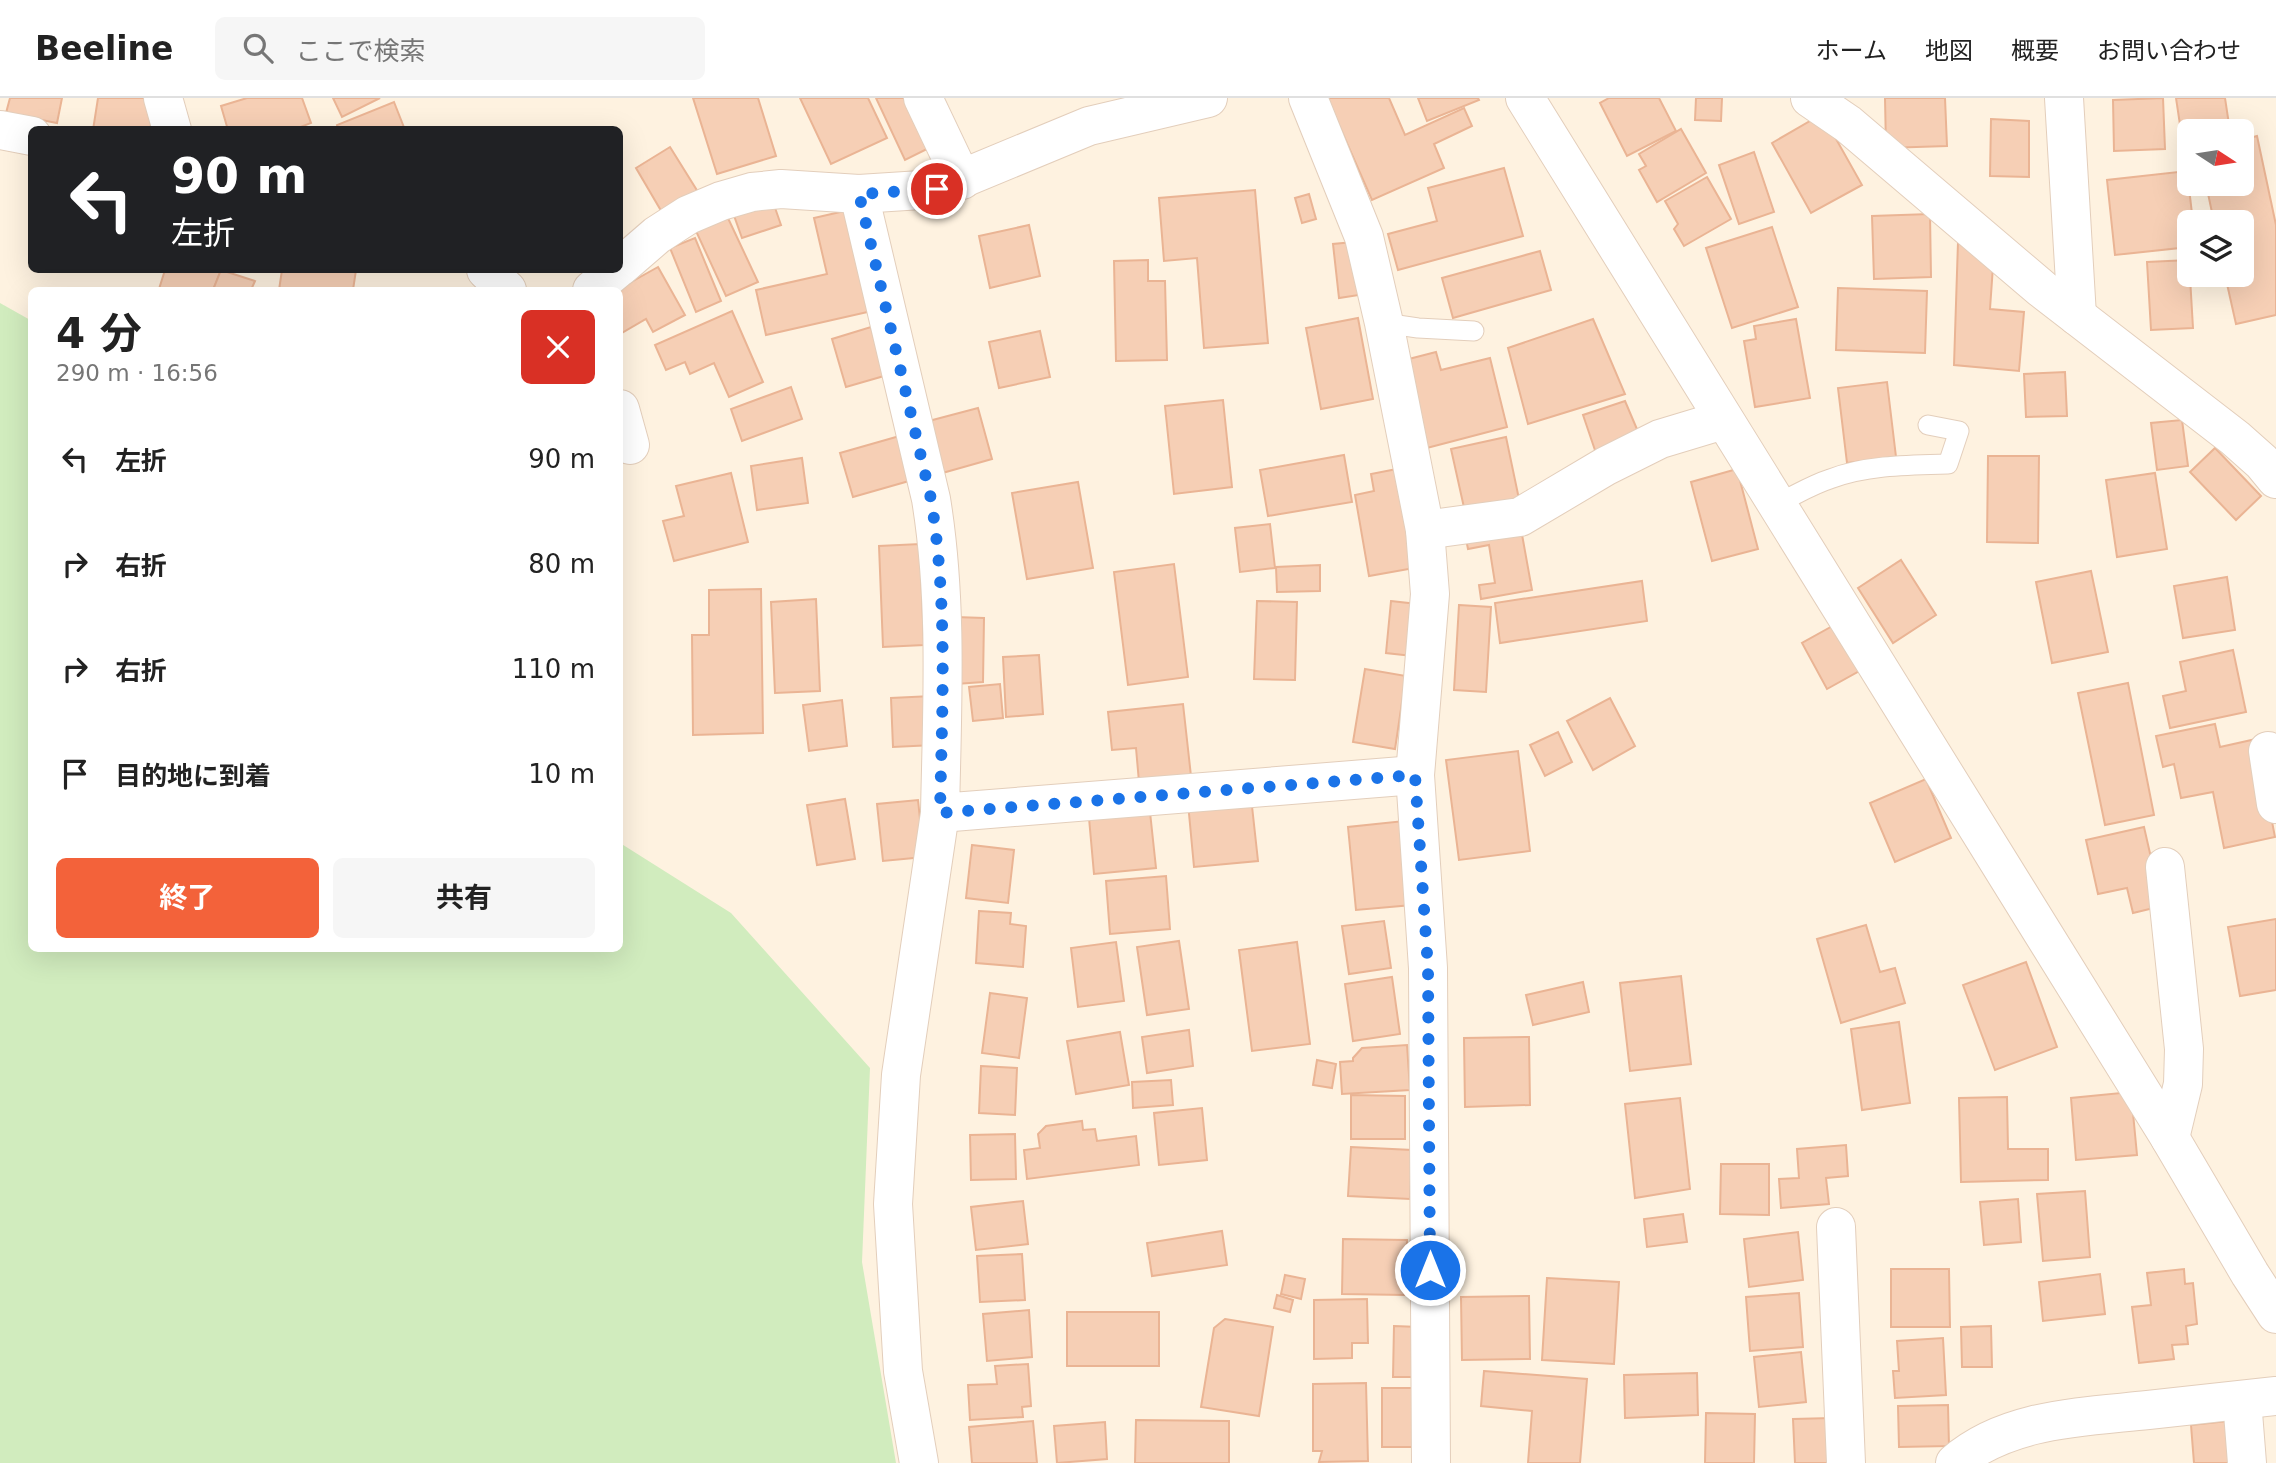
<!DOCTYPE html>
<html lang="ja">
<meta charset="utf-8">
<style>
:root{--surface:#fff;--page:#f6f6f6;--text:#222;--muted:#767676;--line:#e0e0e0;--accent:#f3623a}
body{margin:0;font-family:"DejaVu Sans","Noto Sans JP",sans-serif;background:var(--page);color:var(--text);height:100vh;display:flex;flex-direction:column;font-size:26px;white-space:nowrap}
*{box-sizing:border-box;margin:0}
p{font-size:23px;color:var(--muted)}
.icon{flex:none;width:38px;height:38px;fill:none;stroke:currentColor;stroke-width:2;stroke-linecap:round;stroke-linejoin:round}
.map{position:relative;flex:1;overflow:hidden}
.drawer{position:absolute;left:28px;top:189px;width:595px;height:665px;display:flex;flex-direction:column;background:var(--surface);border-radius:10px;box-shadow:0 7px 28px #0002}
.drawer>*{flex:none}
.guide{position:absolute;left:28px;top:28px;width:595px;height:147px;border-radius:10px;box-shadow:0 7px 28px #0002;background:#202124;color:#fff;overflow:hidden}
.needle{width:46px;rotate:102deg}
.buttons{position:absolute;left:2177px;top:21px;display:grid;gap:14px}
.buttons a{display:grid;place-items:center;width:77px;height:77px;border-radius:10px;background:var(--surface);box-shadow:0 7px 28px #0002;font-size:35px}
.pin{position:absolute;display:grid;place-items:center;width:60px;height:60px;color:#fff;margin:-30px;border:4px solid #fff;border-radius:50%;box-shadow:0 2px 7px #0007}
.me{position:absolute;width:77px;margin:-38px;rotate:0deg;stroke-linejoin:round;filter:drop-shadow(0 0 5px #0008)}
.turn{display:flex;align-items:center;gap:24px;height:147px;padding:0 28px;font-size:32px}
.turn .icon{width:91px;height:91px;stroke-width:2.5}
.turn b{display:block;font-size:49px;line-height:60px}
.round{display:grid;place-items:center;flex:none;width:74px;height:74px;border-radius:10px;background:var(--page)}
.head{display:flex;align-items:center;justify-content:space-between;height:119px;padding:0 28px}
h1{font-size:42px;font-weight:700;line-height:52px}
.cta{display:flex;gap:14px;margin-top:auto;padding:14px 28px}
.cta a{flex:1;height:80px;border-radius:10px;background:var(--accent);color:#fff;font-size:28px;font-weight:700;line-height:80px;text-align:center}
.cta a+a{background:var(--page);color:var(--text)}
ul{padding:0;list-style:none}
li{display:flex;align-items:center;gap:21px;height:105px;padding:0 28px}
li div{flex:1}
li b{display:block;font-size:26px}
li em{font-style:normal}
header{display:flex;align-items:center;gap:42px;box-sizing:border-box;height:98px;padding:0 35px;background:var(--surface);border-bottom:2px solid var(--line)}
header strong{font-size:33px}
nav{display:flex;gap:38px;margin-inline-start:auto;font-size:24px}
.search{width:490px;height:63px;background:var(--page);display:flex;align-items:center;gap:18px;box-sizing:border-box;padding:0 24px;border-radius:10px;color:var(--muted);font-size:26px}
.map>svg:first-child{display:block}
</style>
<header>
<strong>Beeline</strong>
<div class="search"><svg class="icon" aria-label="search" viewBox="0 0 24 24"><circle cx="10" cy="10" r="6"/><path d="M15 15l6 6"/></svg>ここで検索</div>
<nav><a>ホーム</a><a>地図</a><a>概要</a><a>お問い合わせ</a></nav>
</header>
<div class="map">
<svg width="2276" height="1365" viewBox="0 0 2276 1365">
<rect width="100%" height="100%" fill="#fef2e0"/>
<path fill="#d1ecbe" d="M0,205L32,223V850H620V745L731,815L870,970L862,1164L896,1365H0Z"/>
<g fill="#f6cfb5" stroke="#eab494" stroke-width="2">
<path d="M10,0H62L57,25L6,15Z"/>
<path d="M98,0H156L150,32H93Z"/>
<path d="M247,0H302L311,25L293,32H228L221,8Z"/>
<path d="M333,0H380L342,19Z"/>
<path d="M693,0H758L776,58L717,76Z"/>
<path d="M800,0H868L887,40L831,66Z"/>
<path d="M876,0H913L935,47L905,62Z"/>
<path d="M1327,0H1389L1405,37L1464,10L1472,28L1434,46L1444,70L1372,102Z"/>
<path d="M1418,0H1478L1479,2L1427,23Z"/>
<path d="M1609,0H1659L1676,33L1627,58L1600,5Z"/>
<path d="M1696,0H1722L1721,23L1695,22Z"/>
<path d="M1885,0H1945L1947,48L1886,50Z"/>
<path d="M2163,0L2165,51L2114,53L2113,2Z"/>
<path d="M2176,0H2225L2230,33H2189V39L2182,40Z"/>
<path d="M394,4L405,32H338L337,27Z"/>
<path d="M1822,16L1862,87L1811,115L1772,45Z"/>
<path d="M1991,21L2029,23V79L1990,78Z"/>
<path d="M1681,31L1706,75L1657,104L1639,72L1646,68L1639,56Z"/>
<path d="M2257,38L2276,127V217L2236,226L2225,177H2242V124H2214L2206,86H2242V42Z"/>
<path d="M670,49L698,94L663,116L636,70Z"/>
<path d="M1754,54L1774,114L1739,126L1719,67Z"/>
<path d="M1504,70L1523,138L1398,172L1388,136L1437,123L1428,90Z"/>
<path d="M2187,73L2193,124H2189V149L2115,157L2107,82Z"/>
<path d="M1707,79L1731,121L1684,148L1674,131L1678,126L1665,103Z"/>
<path d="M1255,92L1268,245L1204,250L1197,160L1164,163L1159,100Z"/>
<path d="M1309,96L1316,121L1302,125L1295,100Z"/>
<path d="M773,104L781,127L742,140L732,112Z"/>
<path d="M849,112L872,213L766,237L756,192L827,176L814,120Z"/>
<path d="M1930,116L1931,179L1874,181L1872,118Z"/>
<path d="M727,118L758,184L726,198L696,133Z"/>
<path d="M1029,127L1040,178L990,190L979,138Z"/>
<path d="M1772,129L1798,209L1732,230L1706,150Z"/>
<path d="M695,140L721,203L696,214L670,150Z"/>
<path d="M1353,144L1359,197L1339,200L1333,146Z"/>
<path d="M1958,144L1993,168L1990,211L2024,214L2019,273L1954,267Z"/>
<path d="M1540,153L1551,192L1453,220L1442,180Z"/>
<path d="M1148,162V183H1165L1167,262L1116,263L1114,163Z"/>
<path d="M2189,162L2193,230L2151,232L2147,164Z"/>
<path d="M658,169L685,217L653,234L646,221L620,236V192H617Z"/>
<path d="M165,172H221L213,192H163L159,191Z"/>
<path d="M221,172L255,183L251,192H213Z"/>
<path d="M282,172H356L353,192H279Z"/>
<path d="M1838,190L1927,193L1925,255L1836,252Z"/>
<path d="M732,213L763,284L729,299L714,265L690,276L685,264L666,272L655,247Z"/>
<path d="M1358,220L1373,301L1321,311L1306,230Z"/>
<path d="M1593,221L1625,296L1528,326L1508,250Z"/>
<path d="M1796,221L1810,300L1755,309L1744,243L1756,241L1754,228Z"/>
<path d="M871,229L884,278L846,289L832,241Z"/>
<path d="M1040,233L1050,279L999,290L989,244Z"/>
<path d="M1436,254L1441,272L1490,260L1507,329L1423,351L1401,263Z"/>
<path d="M2065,274L2067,318L2026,319L2024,276Z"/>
<path d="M1887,284L1896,359L1847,365L1838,290Z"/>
<path d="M791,289L802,321L742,343L731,311Z"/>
<path d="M1223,302L1232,389L1174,396L1165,308Z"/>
<path d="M1625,303L1642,343L1598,361L1583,317Z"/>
<path d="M978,310L992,361L939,376L925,324Z"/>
<path d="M2182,322L2188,368L2157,372L2151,325Z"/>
<path d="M903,337L916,381L853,399L840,355Z"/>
<path d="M1506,339L1519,401L1465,414L1451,351Z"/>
<path d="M2215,350L2261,398L2236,422L2190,374Z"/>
<path d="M1344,357L1352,404L1268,418L1260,372Z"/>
<path d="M1988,358H2039L2038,445L1987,444Z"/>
<path d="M802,360L808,405L757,412L751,368Z"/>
<path d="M1402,370L1420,469L1369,478L1355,397L1374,393L1371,376Z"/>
<path d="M1737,371L1758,451L1712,463L1691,384Z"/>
<path d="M731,375L748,444L674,463L663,423L684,418L676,388Z"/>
<path d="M2155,375L2167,451L2117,459L2106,382Z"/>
<path d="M1078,384L1093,470L1027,481L1012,395Z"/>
<path d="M1270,426L1275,470L1240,474L1235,430Z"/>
<path d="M1521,431L1532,492L1481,501L1479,487L1495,485L1489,447L1468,451L1466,441Z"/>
<path d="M920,446L924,547L883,549L879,448Z"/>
<path d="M1901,462L1936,517L1893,545L1858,490Z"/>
<path d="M1174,466L1188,579L1128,587L1114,474Z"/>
<path d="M1320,467V493L1277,494L1276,469Z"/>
<path d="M2091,473L2108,554L2052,565L2036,484Z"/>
<path d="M2227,479L2235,532L2183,540L2174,488Z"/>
<path d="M1642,483L1647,523L1500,545L1495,505Z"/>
<path d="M761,491L763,635L693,637L692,537H709V492Z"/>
<path d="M816,501L820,593L775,595L771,504Z"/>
<path d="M1257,503L1297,504L1295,582L1254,581Z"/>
<path d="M1391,503L1417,506L1412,558L1386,555Z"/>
<path d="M1459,507L1491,509L1486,594L1454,592Z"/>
<path d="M955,519L984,520L983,584L956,586Z"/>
<path d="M1836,526L1861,572L1827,591L1802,545Z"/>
<path d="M2233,552L2246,614L2170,630L2163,598L2186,593L2180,564Z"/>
<path d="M1039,557L1043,616L1006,619L1003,559Z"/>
<path d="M1365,571L1406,578L1395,651L1353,644Z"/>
<path d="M2128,585L2154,717L2105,727L2078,595Z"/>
<path d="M1000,586L1003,620L973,623L969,589Z"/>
<path d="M932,598L934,647L893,649L891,600Z"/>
<path d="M1610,600L1635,648L1593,672L1567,623Z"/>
<path d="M842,602L847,648L809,653L803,607Z"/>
<path d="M1183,606L1191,678L1139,684L1136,650L1112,652L1108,614Z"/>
<path d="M2215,626L2220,649L2256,641L2275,739L2224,750L2213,694L2181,700L2174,666L2163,669L2156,638Z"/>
<path d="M1558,634L1572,664L1545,678L1530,647Z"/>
<path d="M1518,653L1530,753L1459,762L1446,662Z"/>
<path d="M1926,681L1951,740L1895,764L1870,705Z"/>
<path d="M1251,699L1258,763L1194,769L1188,705Z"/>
<path d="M845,701L855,761L817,767L807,707Z"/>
<path d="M918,702L924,759L883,763L877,706Z"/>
<path d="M1150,714L1156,770L1094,776L1089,720Z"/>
<path d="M1404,723L1412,807L1356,812L1348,729Z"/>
<path d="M2144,729L2162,808L2133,815L2127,790L2098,796L2086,742Z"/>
<path d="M972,747L1014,752L1008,805L966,800Z"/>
<path d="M1166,778L1170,831L1110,836L1106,783Z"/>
<path d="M979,813L1011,815L1010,826L1026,828L1023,869L976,865Z"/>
<path d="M2276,821V892L2240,898L2228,829Z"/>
<path d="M1384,823L1391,870L1349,876L1342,828Z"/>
<path d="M1866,827L1880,874L1895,870L1905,905L1841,925L1817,841Z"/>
<path d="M1179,843L1189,911L1147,917L1137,849Z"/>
<path d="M1116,844L1124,903L1078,909L1071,850Z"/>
<path d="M1297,844L1310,946L1252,953L1239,852Z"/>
<path d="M2026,864L2057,949L1995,972L1963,887Z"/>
<path d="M1681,878L1691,966L1630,973L1620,885Z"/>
<path d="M1392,879L1400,936L1353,943L1345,886Z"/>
<path d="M1583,884L1589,914L1533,927L1526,897Z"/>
<path d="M990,895L1027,900L1019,960L982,955Z"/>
<path d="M1899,924L1910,1005L1862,1012L1851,931Z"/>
<path d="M1189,932L1193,968L1147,975L1142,939Z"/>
<path d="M1120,934L1129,987L1076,996L1067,943Z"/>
<path d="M1529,939L1530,1007L1465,1009L1464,940Z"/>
<path d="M1407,947L1410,992L1342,996L1340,964L1353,963V960L1362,950Z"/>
<path d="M1317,962L1336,966L1332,990L1313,987Z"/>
<path d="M981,968L1017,970L1015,1017L979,1015Z"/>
<path d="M1171,982L1173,1007L1133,1010L1132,984Z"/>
<path d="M2131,994L2137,1057L2076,1062L2071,1000Z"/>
<path d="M1351,997L1405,998V1041H1351Z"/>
<path d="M2007,999L2008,1051H2048V1082L1961,1084L1959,1000Z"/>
<path d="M1680,1000L1690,1091L1635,1100L1625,1006Z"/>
<path d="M1202,1010L1207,1062L1159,1067L1154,1015Z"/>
<path d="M1082,1023L1083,1032L1095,1031L1097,1043L1136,1038L1139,1067L1027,1081L1024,1052L1040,1050L1038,1036L1046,1028Z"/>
<path d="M1015,1036L1016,1081L971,1082L970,1037Z"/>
<path d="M1846,1047L1848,1078L1826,1080L1829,1106L1781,1110L1779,1081L1799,1080L1797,1051Z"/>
<path d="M1351,1049L1412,1052L1410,1101L1348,1098Z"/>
<path d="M1721,1066H1769V1117L1720,1116Z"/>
<path d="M2085,1093L2090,1159L2043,1163L2037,1096Z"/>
<path d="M2018,1101L2021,1144L1984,1147L1980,1104Z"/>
<path d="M1023,1103L1028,1146L976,1152L971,1109Z"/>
<path d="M1683,1116L1687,1144L1647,1149L1644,1121Z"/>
<path d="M1222,1133L1227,1167L1152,1178L1147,1145Z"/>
<path d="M1798,1134L1803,1182L1749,1189L1744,1141Z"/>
<path d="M1343,1141L1407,1142L1406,1197L1342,1196Z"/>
<path d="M1022,1156L1025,1202L980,1204L977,1158Z"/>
<path d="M1891,1171H1949L1950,1229H1891Z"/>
<path d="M2184,1171L2185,1186L2193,1185L2197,1226L2186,1228L2188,1246L2172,1247L2174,1261L2139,1265L2132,1209L2151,1207L2147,1175Z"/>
<path d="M2100,1176L2105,1216L2043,1223L2039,1184Z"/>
<path d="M1285,1177L1305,1181L1301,1201L1281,1196Z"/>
<path d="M1547,1180L1619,1184L1614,1266L1542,1262Z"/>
<path d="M1799,1195L1803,1249L1750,1253L1746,1199Z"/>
<path d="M1277,1197L1293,1202L1290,1214L1274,1210Z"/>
<path d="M1529,1198L1530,1261L1462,1262L1461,1199Z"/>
<path d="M1367,1201L1368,1245H1352V1260L1314,1261V1202Z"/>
<path d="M1029,1212L1032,1259L987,1263L983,1216Z"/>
<rect x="1067" y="1214" width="92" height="54"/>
<path d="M1225,1221L1273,1229L1259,1318L1201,1309L1214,1230Z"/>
<path d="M1394,1228L1419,1229L1418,1279H1393Z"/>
<path d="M1991,1228L1992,1269H1962L1961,1229Z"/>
<path d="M1943,1240L1946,1297L1895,1300L1893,1273H1899L1897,1243Z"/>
<path d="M1801,1254L1806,1304L1759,1309L1754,1259Z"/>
<path d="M1028,1266L1031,1308L1022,1309L1023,1319L970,1322L968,1287L997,1286L995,1268Z"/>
<path d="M1484,1273L1587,1281L1580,1365H1528L1532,1313L1481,1308Z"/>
<path d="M1697,1275L1698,1317L1625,1320L1624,1277Z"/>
<path d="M1366,1285L1368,1363L1319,1364L1322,1353H1313V1286Z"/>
<rect x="1382" y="1290" width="35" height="59"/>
<path d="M1948,1307L1949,1348L1899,1349L1898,1308Z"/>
<path d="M1706,1315L1755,1316L1754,1365H1705Z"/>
<path d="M1832,1320L1833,1365H1795L1793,1321Z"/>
<path d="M1136,1322L1229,1323V1365H1135Z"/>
<path d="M1033,1323L1037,1365H972L969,1329Z"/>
<path d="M2228,1323L2232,1365H2194L2191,1327Z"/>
<path d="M1105,1324L1107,1361L1057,1365L1054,1328Z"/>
</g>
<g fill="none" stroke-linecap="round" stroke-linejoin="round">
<defs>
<g id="lane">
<path d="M1384,225L1418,230L1474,233"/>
<path d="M1776,406C1794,398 1811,387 1830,381C1866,367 1910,367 1948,366L1959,333L1928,327"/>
</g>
<g id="street">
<path d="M163,0L172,32"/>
<path d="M923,0L962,82"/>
<path d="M1308,0L1364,139L1384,225L1425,432L1430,496L1415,677L1428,870L1431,1365"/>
<path d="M1525,0L2170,1040L2250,1176L2276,1216"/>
<path d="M1810,0L1848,26L2042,191L2235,340L2262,364L2276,381"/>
<path d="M2064,0L2077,218"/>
<path d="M0,32L32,38"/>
<path d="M859,96L931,401C948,505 942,611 940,715L1415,677"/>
<path d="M620,169L657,137L688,117L721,103L752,94L781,91L859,96L937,91L1089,28L1208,0"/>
<path d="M486,172L507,192"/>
<path d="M592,192L616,172"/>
<path d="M620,311L630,347"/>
<path d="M1425,432L1520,419L1606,368L1660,341L1723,322"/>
<path d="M2268,653L2276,706"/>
<path d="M2165,769L2184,951L2183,986L2170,1040"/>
<path d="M1836,1129L1846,1365"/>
<path d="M2242,1302L2247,1365"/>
<path d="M919,1365L903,1273L893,1106L901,977L940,715"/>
<path d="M1955,1365C2007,1320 2083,1319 2148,1312C2191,1307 2233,1303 2276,1298"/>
</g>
</defs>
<use href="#lane" stroke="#e3cebb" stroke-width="21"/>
<use href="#street" stroke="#e3cebb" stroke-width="40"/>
<use href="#lane" stroke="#fff" stroke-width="19"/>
<use href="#street" stroke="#fff" stroke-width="38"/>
</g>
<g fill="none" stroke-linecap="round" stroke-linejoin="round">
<path stroke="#1a73e8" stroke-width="12" stroke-dasharray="0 21.6" d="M937,91L859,96L931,401C948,505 942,611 940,715L1415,677L1428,870L1430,1172"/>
</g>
</svg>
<div class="buttons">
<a><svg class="needle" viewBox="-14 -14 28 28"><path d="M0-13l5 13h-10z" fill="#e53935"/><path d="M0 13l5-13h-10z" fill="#767676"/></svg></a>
<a><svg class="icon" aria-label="layers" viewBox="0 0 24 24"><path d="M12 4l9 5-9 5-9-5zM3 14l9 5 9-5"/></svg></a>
</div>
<div class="pin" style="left:937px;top:91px;background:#d93025"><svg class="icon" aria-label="arrive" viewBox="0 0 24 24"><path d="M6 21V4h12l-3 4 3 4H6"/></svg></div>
<svg class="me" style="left:1430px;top:1172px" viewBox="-20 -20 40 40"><circle r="17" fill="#1a73e8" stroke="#fff" stroke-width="3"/><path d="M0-11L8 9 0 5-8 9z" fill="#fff"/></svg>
<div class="guide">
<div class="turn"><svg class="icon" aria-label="left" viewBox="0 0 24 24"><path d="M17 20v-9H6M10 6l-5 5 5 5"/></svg><div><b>90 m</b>左折</div></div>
</div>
<section class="drawer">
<div class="head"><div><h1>4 分</h1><p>290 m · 16:56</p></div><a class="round" style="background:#d93025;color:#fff"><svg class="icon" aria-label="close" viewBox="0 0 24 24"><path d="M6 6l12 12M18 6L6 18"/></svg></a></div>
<ul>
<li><svg class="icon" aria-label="left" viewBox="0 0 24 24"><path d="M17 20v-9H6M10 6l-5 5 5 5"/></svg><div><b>左折</b></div><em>90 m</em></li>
<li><svg class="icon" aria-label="right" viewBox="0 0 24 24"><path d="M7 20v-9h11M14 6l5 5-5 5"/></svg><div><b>右折</b></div><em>80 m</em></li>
<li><svg class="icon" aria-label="right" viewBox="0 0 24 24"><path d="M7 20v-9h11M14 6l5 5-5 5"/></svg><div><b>右折</b></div><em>110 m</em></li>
<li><svg class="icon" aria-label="arrive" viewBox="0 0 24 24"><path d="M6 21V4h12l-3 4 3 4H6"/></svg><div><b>目的地に到着</b></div><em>10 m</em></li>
</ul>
<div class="cta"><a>終了</a><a>共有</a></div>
</section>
</div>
